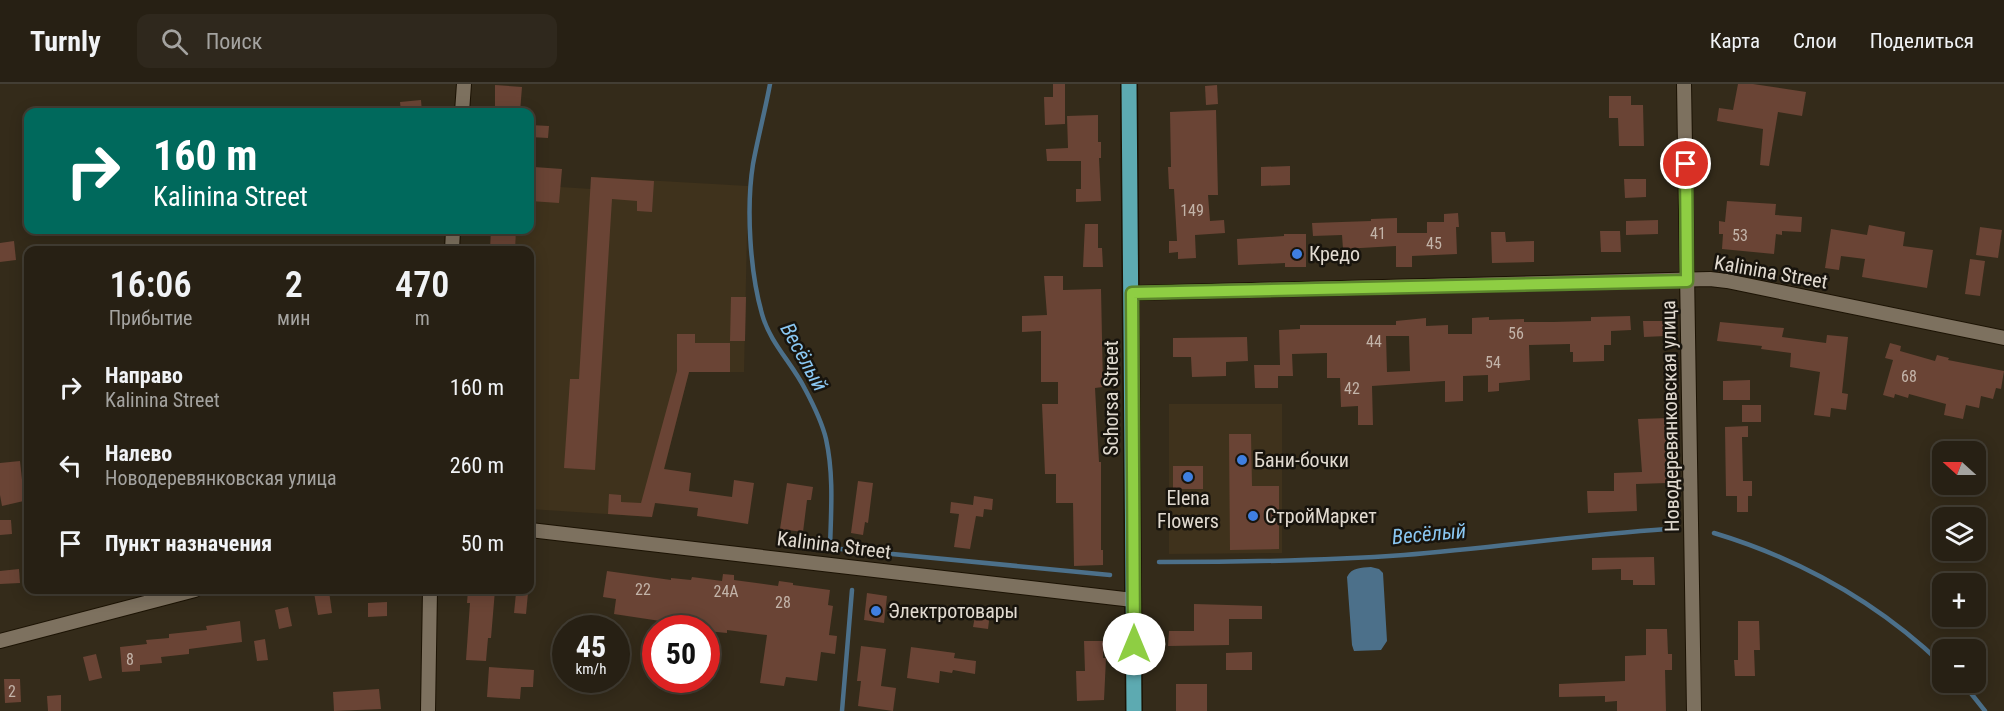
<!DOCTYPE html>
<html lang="ru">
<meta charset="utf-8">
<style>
:root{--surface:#272014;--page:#2f281d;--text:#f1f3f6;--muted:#a4a3a0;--line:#433e34}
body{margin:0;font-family:"Roboto Condensed",sans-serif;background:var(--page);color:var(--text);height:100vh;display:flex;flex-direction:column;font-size:22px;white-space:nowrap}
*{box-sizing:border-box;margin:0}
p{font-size:20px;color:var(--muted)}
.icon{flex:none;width:33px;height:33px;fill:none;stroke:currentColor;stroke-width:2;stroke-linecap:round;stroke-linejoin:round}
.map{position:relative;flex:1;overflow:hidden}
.side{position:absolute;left:24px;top:162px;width:510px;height:348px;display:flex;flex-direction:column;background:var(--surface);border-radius:12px;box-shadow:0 3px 15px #0003,0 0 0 2px var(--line)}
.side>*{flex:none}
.banner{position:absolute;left:24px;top:24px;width:510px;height:126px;border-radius:12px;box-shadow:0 3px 15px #0003,0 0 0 2px var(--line);background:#00695c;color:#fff;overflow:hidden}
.needle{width:39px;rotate:291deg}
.buttons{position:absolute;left:1932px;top:357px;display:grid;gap:12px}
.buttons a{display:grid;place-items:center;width:54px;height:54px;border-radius:12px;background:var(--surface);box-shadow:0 3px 15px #0003,0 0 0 2px var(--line);font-size:30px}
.speed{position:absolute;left:552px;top:531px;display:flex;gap:12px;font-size:30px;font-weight:700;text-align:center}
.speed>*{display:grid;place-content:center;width:78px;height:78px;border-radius:50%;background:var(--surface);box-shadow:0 3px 15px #0003,0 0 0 2px var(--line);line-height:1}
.speed small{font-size:15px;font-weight:400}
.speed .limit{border:9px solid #d22;background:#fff;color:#111}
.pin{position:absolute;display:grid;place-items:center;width:51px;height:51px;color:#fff;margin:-26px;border:3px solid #fff;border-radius:50%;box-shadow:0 2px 6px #0007}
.me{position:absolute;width:66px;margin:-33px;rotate:0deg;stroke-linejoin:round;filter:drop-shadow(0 0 4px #0008)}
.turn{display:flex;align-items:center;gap:21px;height:126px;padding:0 30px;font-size:27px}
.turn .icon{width:78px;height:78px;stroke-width:2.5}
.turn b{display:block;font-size:42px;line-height:51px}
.eta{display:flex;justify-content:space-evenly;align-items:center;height:102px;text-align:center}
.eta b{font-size:36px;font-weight:600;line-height:42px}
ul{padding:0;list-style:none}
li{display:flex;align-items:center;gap:18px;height:78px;padding:0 30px}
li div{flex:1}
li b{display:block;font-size:22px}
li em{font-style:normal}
header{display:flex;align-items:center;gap:36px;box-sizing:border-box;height:84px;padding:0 30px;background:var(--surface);border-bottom:2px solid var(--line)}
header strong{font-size:28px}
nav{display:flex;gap:33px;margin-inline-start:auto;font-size:21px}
.search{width:420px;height:54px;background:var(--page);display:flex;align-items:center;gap:15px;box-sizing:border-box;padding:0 21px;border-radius:12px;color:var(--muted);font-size:22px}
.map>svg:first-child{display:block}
</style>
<header>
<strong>Turnly</strong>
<div class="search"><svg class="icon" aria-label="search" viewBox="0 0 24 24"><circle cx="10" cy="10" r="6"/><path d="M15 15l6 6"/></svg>Поиск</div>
<nav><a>Карта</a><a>Слои</a><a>Поделиться</a></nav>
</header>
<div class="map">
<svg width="2004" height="627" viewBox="0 0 2004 627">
<rect width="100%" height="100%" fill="#342b1a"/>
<g fill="#3f321c">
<path d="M591,93L748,102L744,288H689L652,433L530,425V166H490L491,146H530V101L591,105Z"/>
<path d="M1169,320H1282V469L1169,470Z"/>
</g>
<path fill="#4c708a" d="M1371,483L1379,485L1383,489L1387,557L1381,566L1354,567L1352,561L1347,493C1352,483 1361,484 1371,483Z"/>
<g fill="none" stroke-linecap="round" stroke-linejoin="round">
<g stroke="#4c708a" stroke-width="4.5">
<path d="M770,0C765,27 758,53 753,80C746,124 750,188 762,230C770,259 792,279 805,305C813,320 822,338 826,355C834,391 831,428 830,464L1110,491"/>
<path d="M1714,449C1800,475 1877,518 1942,580"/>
<path d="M1159,478C1241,478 1322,477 1404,471C1492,464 1579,451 1667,445"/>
<path d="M1962,598L1985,627"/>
<path d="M842,627L852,506"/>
</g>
</g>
<g fill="#6a4435" fill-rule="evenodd">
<path d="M1053,0H1065V40L1045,41L1044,13H1053Z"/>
<path d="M1738,0H1753L1806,8L1802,32L1778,28L1769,82L1760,81L1763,45L1717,37L1719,24L1733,26Z"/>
<path d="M495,1L522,3L520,28H495Z"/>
<path d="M1217,1L1218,20L1206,21L1205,2Z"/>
<path d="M1609,12H1631V21H1643L1644,62H1619L1618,34H1609Z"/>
<path d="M421,16L422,28H401L400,18Z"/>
<path d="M1216,26L1218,111H1208L1210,137L1224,136L1225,149L1195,151L1196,174L1178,175V168L1169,169V157H1177L1174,105H1169L1168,83H1171L1170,28Z"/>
<path d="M1098,31V58H1101V74H1099L1101,117L1076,118V105H1081V77H1047L1046,65L1068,64L1067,32Z"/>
<path d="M530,41L549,42L548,54L530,53Z"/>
<path d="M1290,82V101L1261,102V83Z"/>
<path d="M534,83L562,85L559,119L530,117V101H533Z"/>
<path d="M591,93L654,97L652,128L637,127V117L612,115L595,386L564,384L570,295H579Z"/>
<path d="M1624,95H1646V113L1625,114Z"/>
<path d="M1727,117L1776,120L1775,131L1802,133L1801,148L1782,147V151L1776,150L1774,170L1722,165L1723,150H1719V137L1725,138Z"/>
<path d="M1458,129L1459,143H1456L1457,170L1412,172V183H1396V162L1343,165L1342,151L1313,152L1312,139L1371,137V135L1397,134V149H1427V138H1444V130Z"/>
<path d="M1658,136V150L1626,151V137Z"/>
<path d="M1085,140H1098V164H1102L1103,183H1083Z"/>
<path d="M1869,141L1905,148L1903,162L1933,166L1927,204L1862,193L1865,175L1841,172L1839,186L1825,184L1831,145L1867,151Z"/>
<path d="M1980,143L2002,146L1998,174L1976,171Z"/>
<path d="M491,146H516L515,166H490Z"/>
<path d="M1600,147H1620L1621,168H1601Z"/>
<path d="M1491,148H1505L1506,158L1534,157V178L1492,179Z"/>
<path d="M1284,150H1306V183H1285V179L1238,181L1237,155L1284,152Z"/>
<path d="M14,157L16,176L0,178V159Z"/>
<path d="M1970,175L1985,177L1980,212L1965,210Z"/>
<path d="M1044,192H1063V206L1101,205L1103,303L1095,304L1099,378H1101V466H1103V481L1074,482L1073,419H1056V390H1045L1042,320H1058V298H1041V247L1022,248V232L1047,231Z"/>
<path d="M731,213H746L745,257H730Z"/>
<path d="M1630,232L1631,246L1611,247V261H1604V277L1573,278V268H1570V260L1529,261L1530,296L1499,299V307L1488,308V291L1463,292V317L1445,318V297L1372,302L1373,341H1358V322L1341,323L1340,294H1327V269L1292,270L1293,292H1278V304H1255L1254,281H1280L1279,246L1300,245V241H1396V237L1426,234V242L1448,241V250H1472V234L1489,233V236L1524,235V238H1553L1591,237V233ZM1386,252H1409L1410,287L1387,288Z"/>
<path d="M1643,237H1666V252L1644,253Z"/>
<path d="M1720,238L1784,244L1782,253L1826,259L1827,251L1848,253L1842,309L1848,310L1846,326L1831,324L1830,333L1814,331L1820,288L1790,283L1791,269L1761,265L1762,262L1717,257Z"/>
<path d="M677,250H695V259H730V288H689L664,385L691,389L689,407L732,413L734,396L754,399L748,440L697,432L698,424L655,419L652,433L608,430L609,410L621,411V418L641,419L677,287Z"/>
<path d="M1247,253L1248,277L1226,278V292L1192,293L1191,273H1173V254Z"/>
<path d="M1890,259L1901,262L1900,267L1935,277L1937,271L1949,274L1948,276L2004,287L2001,305L1996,304L1993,315L1981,312L1979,324L1966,321L1963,335L1944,331L1946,320L1909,310L1908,314L1895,310L1894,314L1883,311L1893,276L1885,274Z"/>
<path d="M1750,296V316H1723V297Z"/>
<rect x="1742" y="321" width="19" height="17"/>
<path d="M1669,334L1670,360H1666L1667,399L1636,400L1637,427L1588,429L1587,407H1614V389L1642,388L1638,335Z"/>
<path d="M1748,342V353H1742L1743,397H1752V412H1748V428H1737V412H1726L1725,343Z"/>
<path d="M1229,350H1251L1252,402H1279V465L1230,466Z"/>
<path d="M20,377L23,405L26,404L28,416L2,422L0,411V379Z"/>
<rect x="1173" y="382" width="30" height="23"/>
<path d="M858,397L873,399L868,439L865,438L863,451L851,449Z"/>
<path d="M787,399L813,403L811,416H807L803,448L780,445Z"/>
<path d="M974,412L993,415L992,426L984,425L983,433L976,432L970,465L954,463L959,430L950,429L951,418L973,421Z"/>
<path d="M0,436H11L12,450L0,451Z"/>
<path d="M1654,473L1655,501H1633V496H1621V485L1592,486V474Z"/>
<path d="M19,485L20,499L0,500V487Z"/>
<path d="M607,487L671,496V494L691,496L692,493L722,497L723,490L734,491V496L778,502L779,497L793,499V501L830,506L828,521L833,522L829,551L837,552L835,570L821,568L817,597L786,593L784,602L760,599L767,551L727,546V549L707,547V544H666L667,538L614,530L616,515L603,513Z"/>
<path d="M468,506H495L491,554H488L486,577L466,576L470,519H467Z"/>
<path d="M329,507L332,529L318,531L314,509Z"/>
<path d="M516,509H528L526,530L514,529Z"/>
<path d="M867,509L887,512L884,539L864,536Z"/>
<path d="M387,518V532L368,533V519Z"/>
<path d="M1194,520L1262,522V535H1229V561L1168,562L1169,547H1194Z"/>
<path d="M288,523L292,542L279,545L275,526Z"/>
<path d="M976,527L990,529L988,545L973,543Z"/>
<path d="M240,537L242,558L189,565V570L161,573L162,579L140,581V587L122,588L120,563L147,560L146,556L169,554V550L207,546L206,542Z"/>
<path d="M1738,537H1759L1760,566H1754L1755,592H1735L1734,576H1738Z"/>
<path d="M1646,545H1667L1668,570H1672V586H1665L1666,627H1617V617L1605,618V612L1559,613V600L1625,597V572L1646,571Z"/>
<path d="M265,555L268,576L257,577L254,557Z"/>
<path d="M1084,557H1103V574H1106L1104,616L1077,617L1076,587H1085Z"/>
<path d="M861,562L886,565L881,602L896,604L893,627L858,622L861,597H857Z"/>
<path d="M911,563L955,569L954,574L976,577L975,590L953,586L952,589L940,587L939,599L907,594Z"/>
<path d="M1252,568V586H1226V569Z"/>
<path d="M96,570L102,594L89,597L83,573Z"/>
<path d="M489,583L534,586L533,603H521L520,615L487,613Z"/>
<path d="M4,595H20L21,618L5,619Z"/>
<rect x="1176" y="600" width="31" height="27"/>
<path d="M379,605L381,625L334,627L333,608Z"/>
<path d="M61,611V627H48L47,612Z"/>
</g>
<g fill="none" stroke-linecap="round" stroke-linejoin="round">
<defs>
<g id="minor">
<path d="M1684,0L1694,627"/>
<path d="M462,28L464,0"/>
<path d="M452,166L453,146"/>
<path d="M1132,209L1710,195L1727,197L2004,254"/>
<path d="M530,446L1133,516"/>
<path d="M0,557L195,506"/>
<path d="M428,627L430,506"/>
</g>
<path id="major" d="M1129,0L1134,627"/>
</defs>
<use href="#minor" stroke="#1c1304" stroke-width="16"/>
<use href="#major" stroke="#1c1304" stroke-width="18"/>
<use href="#minor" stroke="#7d715f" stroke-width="14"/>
<use href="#major" stroke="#5daab1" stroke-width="15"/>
</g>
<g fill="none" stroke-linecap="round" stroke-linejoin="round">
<defs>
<path id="route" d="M1134,560L1132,209L1687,197L1686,80"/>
</defs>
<use href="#route" stroke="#5c862c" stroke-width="15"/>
<use href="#route" stroke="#8ece43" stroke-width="10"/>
</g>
<g fill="#3f7fe0" stroke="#18140d" stroke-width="2">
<circle cx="1297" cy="170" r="6"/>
<circle cx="1242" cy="376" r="6"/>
<circle cx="1188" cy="393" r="6"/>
<circle cx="1253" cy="432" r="6"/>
<circle cx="876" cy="527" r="6"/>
</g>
<g text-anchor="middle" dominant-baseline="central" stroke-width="5" stroke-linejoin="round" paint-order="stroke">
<g font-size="16" fill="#c3b4a9">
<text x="1192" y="126">149</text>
<text x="1378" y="149">41</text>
<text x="1740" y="151">53</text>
<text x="1434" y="159">45</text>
<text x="1516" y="249">56</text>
<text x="1374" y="257">44</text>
<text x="1493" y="278">54</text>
<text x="1909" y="292">68</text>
<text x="1352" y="304">42</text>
<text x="643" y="505">22</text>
<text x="726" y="507">24А</text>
<text x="783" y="518">28</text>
<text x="130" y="575">8</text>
<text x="12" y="607">2</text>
</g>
<g font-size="20" fill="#e1dad0" stroke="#18140d" text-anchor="start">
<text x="1309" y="170">Кредо</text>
<text x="1254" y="376">Бани-бочки</text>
<text x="1188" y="414" text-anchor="middle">Elena<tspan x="1188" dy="23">Flowers</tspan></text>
<text x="1265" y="432">СтройМаркет</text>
<text x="888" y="527">Электротовары</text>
</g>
<g font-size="20" fill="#e1dad0" stroke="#18140d">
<text transform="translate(1771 188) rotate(10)">Kalinina Street</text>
<text transform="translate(1111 314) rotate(-90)">Schorsa Street</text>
<text transform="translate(1670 332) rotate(-91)">Новодеревянковская улица</text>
<text transform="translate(834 461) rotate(7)">Kalinina Street</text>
</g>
<g font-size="21" font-style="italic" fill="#8ac7f2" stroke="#18140d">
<text transform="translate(804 273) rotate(61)">Весёлый</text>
<text transform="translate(1429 450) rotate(-5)">Весёлый</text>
</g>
</g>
</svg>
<div class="buttons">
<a><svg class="needle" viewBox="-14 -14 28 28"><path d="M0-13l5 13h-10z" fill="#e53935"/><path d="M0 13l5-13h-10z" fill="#a4a3a0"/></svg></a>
<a><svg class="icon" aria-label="layers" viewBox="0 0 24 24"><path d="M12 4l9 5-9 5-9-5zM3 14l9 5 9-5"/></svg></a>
<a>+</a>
<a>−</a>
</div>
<div class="speed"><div>45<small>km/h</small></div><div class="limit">50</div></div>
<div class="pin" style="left:1686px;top:80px;background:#d93025"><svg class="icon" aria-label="arrive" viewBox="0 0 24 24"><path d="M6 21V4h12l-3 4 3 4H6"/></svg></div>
<svg class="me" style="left:1134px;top:560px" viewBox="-20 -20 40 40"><circle r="19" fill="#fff"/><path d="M0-13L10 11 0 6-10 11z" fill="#8ece43"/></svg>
<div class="banner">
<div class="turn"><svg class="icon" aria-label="right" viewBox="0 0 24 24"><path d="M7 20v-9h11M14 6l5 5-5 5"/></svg><div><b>160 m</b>Kalinina Street</div></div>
</div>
<section class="side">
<div class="eta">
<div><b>16:06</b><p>Прибытие</p></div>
<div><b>2</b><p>мин</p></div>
<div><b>470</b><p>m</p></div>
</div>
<ul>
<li><svg class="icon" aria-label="right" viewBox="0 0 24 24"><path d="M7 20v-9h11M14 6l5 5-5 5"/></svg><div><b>Направо</b><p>Kalinina Street</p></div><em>160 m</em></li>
<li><svg class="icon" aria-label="left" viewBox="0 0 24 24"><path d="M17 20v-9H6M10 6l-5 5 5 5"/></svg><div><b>Налево</b><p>Новодеревянковская улица</p></div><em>260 m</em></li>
<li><svg class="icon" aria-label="arrive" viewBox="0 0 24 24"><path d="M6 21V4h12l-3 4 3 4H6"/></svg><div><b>Пункт назначения</b></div><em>50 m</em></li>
</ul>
</section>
</div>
